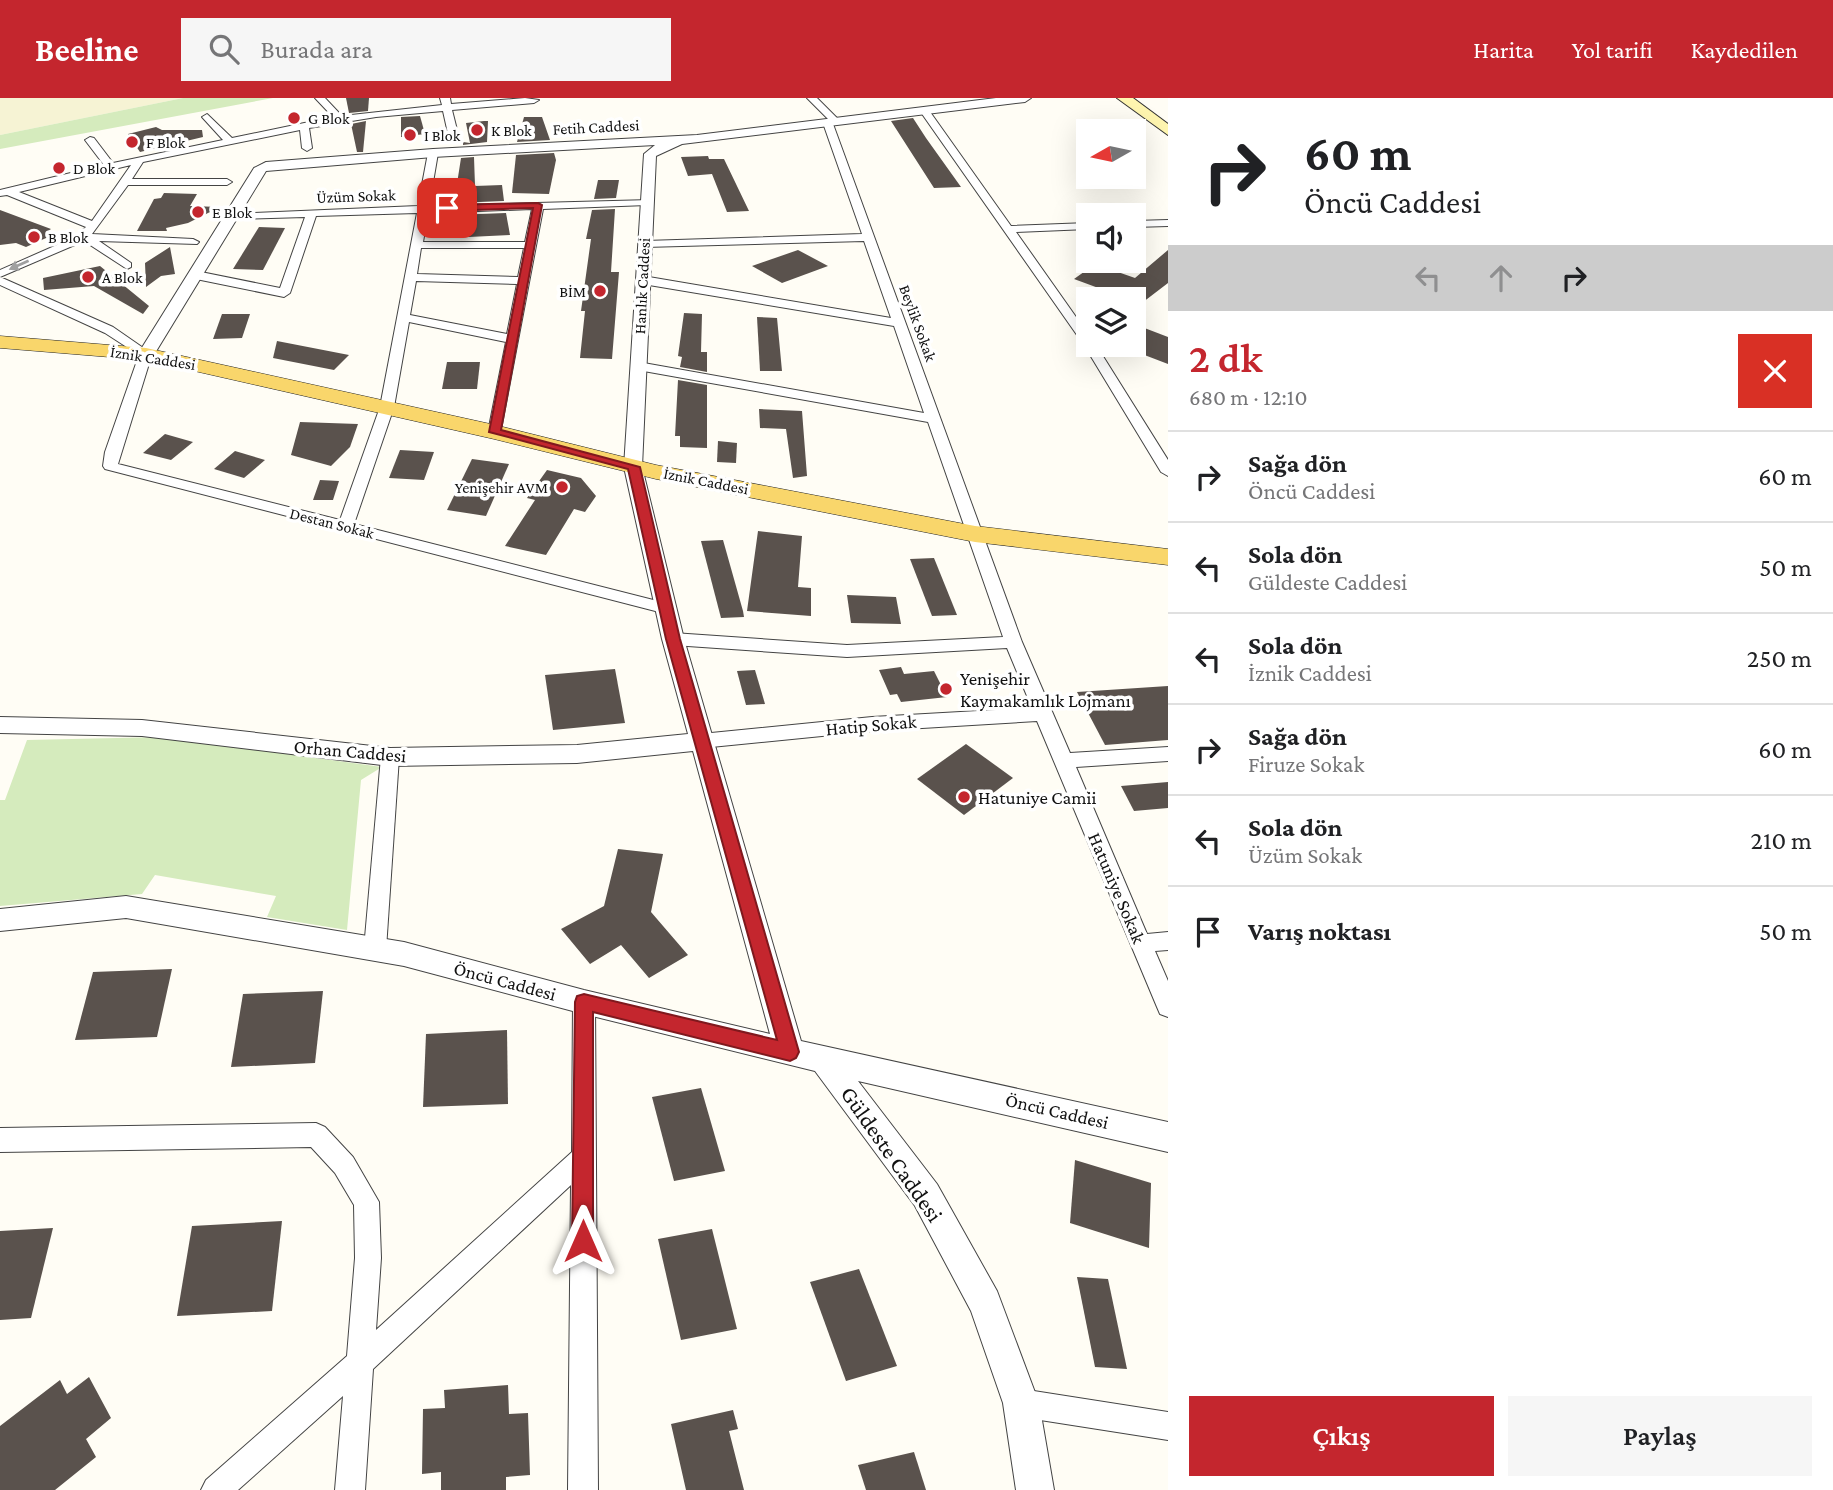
<!DOCTYPE html>
<html lang="tr">
<meta charset="utf-8">
<style>
:root{--surface:#fff;--page:#f6f6f6;--text:#202124;--muted:#757577;--line:#e0e0e0;--accent:#c4262e}
body{margin:0;font-family:"Crimson Pro",serif;background:var(--page);color:var(--text);height:100vh;display:flex;flex-direction:column;font-size:26px;white-space:nowrap}
*{box-sizing:border-box;margin:0}
p{font-size:23px;color:var(--muted)}
.icon{flex:none;width:38px;height:38px;fill:none;stroke:currentColor;stroke-width:2;stroke-linecap:round;stroke-linejoin:round}
.map{position:relative;flex:1;overflow:hidden}
.details{display:flex;flex-direction:column;background:var(--surface);width:665px}
.details>*{flex:none}
.banner{background:#fff;color:var(--text);overflow:hidden}
.needle{width:46px;rotate:261deg}
.buttons{position:absolute;left:1076px;top:21px;display:grid;gap:14px}
.buttons a{display:grid;place-items:center;width:70px;height:70px;border-radius:0px;background:var(--surface);box-shadow:0 7px 28px #0002;font-size:35px}
.pin{position:absolute;display:grid;place-items:center;width:60px;height:60px;color:#fff;margin:-30px;border-radius:14px;box-shadow:0 4px 10px #0006}
.me{position:absolute;width:77px;margin:-38px;rotate:0deg;stroke-linejoin:round;filter:drop-shadow(0 0 5px #0008)}
.turn{display:flex;align-items:center;gap:24px;height:147px;padding:0 21px;font-size:32px}
.turn .icon{width:91px;height:91px;stroke-width:2.5}
.turn b{display:block;font-size:49px;line-height:60px}
.lanes{display:flex;align-items:center;height:66px;padding:0 21px;background:#0003;justify-content:center;gap:35px;direction:ltr}
.lanes .off{opacity:.35}
.round{display:grid;place-items:center;flex:none;width:74px;height:74px;border-radius:0px;background:var(--page)}
.summary{display:flex;align-items:center;justify-content:space-between;height:119px;padding:0 21px}
h1{font-size:42px;font-weight:600;line-height:52px;color:var(--accent)}
.cta{display:flex;gap:14px;margin-top:auto;padding:14px 21px}
.cta a{flex:1;height:80px;border-radius:0px;background:var(--accent);color:#fff;font-size:28px;font-weight:600;line-height:80px;text-align:center}
.cta a+a{background:var(--page);color:var(--text)}
ul{padding:0;list-style:none}
li{display:flex;align-items:center;gap:21px;height:91px;padding:0 21px;border-top:2px solid var(--line)}
li div{flex:1}
li b{display:block;font-size:26px}
li em{font-style:normal}
header{display:flex;align-items:center;gap:42px;box-sizing:border-box;height:98px;padding:0 35px;background:var(--accent);color:#fff}
header strong{font-size:33px}
nav{display:flex;gap:38px;margin-inline-start:auto;font-size:24px}
.search{width:490px;height:63px;background:var(--page);display:flex;align-items:center;gap:18px;box-sizing:border-box;padding:0 24px;border-radius:0px;color:var(--muted);font-size:26px}
main{display:flex;flex:1;min-height:0}
.map>svg:first-child{display:block}
</style>
<header>
<strong>Beeline</strong>
<div class="search"><svg class="icon" aria-label="search" viewBox="0 0 24 24"><circle cx="10" cy="10" r="6"/><path d="M15 15l6 6"/></svg>Burada ara</div>
<nav><a>Harita</a><a>Yol tarifi</a><a>Kaydedilen</a></nav>
</header>
<main>
<div class="map">
<svg width="1168" height="1392" viewBox="0 0 1168 1392">
<rect width="100%" height="100%" fill="#fffdf5"/>
<path fill="#f6f3d4" d="M0,0H183L0,37Z"/>
<g fill="#d5ebbd">
<path d="M183,0H273L0,51V37Z"/>
<path d="M162,639L382,669L361,682L347,832L267,819L276,798L155,777L142,796L0,808V702H5L27,642Z"/>
</g>
<g fill="#5a524d">
<path d="M346,0H369L368,13L349,15Z"/>
<path d="M420,18L425,36L401,39V19Z"/>
<path d="M524,19H542L550,42L517,44Z"/>
<path d="M913,20L926,40L961,89L934,90L891,23Z"/>
<path d="M366,23L363,54H357L351,26Z"/>
<path d="M484,23H488L487,44L463,47V44L470,45L466,25Z"/>
<path d="M156,29L162,32H202L203,39L140,54L128,36Z"/>
<path d="M554,55L556,62L549,96L512,95L516,57Z"/>
<path d="M708,58L709,61H724L749,113L727,114L712,76L688,78L681,59Z"/>
<path d="M474,59L475,88L502,87L504,103L454,105L461,60Z"/>
<path d="M598,82H619L616,100L594,101Z"/>
<path d="M164,95L197,96L190,108L220,109L188,125L166,130L167,133H137L154,101L161,100Z"/>
<path d="M615,111L611,174H619L612,261L580,260L585,213H581L591,141H586L592,112Z"/>
<path d="M0,112L51,131L48,133L55,136L26,149L16,145L0,147Z"/>
<path d="M506,115L510,137L448,140L452,117Z"/>
<path d="M259,129L285,130L263,172L233,171Z"/>
<path d="M170,149L175,176L161,178L146,189L145,165Z"/>
<path d="M798,152L828,168L782,185L752,168Z"/>
<path d="M1168,152V185L1134,211V201H1103L1112,195L1074,181L1095,166L1135,180Z"/>
<path d="M100,168L149,208L143,216L94,188L44,192L43,180Z"/>
<path d="M684,215L702,216L701,254H707V274L680,269L682,259L678,258Z"/>
<path d="M222,216H250L242,240L213,241Z"/>
<path d="M757,219L777,220L782,273H760Z"/>
<path d="M1134,226L1168,239V266L1134,253Z"/>
<path d="M277,243L349,257L334,272L273,260Z"/>
<path d="M447,264H480L477,291H442Z"/>
<path d="M678,282L707,287V350L680,349V338H675Z"/>
<path d="M759,311L802,313L807,378L793,380L786,331L760,330Z"/>
<path d="M300,324L358,326L350,349L331,368L291,357Z"/>
<path d="M165,336L193,344L171,362L143,355Z"/>
<path d="M718,343L737,345L736,365L717,364Z"/>
<path d="M400,352L434,354L424,382L389,380Z"/>
<path d="M235,353L265,362L244,380L214,371Z"/>
<path d="M472,361L509,366L486,418L447,412Z"/>
<path d="M547,372L581,380L596,398L585,414L574,411L546,457L505,448L535,402L527,400Z"/>
<path d="M320,382L339,383L333,402H313Z"/>
<path d="M758,433L802,438L798,489L811,490V518L747,513Z"/>
<path d="M723,442L743,513L744,519L721,520L701,443Z"/>
<path d="M934,460L957,517L932,518L910,461Z"/>
<path d="M847,497L896,499L901,526L851,525Z"/>
<path d="M901,569L904,576L934,573L947,599L901,604L897,596L890,597L879,572Z"/>
<path d="M615,571L625,625L553,632L545,577Z"/>
<path d="M755,572L765,606L746,607L737,573Z"/>
<path d="M1168,588V642L1105,647L1077,594Z"/>
<path d="M966,646L1013,680L964,717L917,681Z"/>
<path d="M1168,684V710L1134,713L1121,688Z"/>
<path d="M618,751L663,756L651,814L688,857L649,880L621,847L590,866L561,831L604,808Z"/>
<path d="M172,871L157,939L75,942L93,874Z"/>
<path d="M323,893L315,965L231,969L243,896Z"/>
<path d="M507,932L508,1006L423,1009L426,936Z"/>
<path d="M701,990L725,1073L674,1083L652,999Z"/>
<path d="M1075,1062L1151,1085L1149,1150L1070,1125Z"/>
<path d="M282,1123L272,1213L177,1218L192,1128Z"/>
<path d="M53,1130L31,1220L0,1222V1133Z"/>
<path d="M712,1131L737,1231L681,1242L658,1141Z"/>
<path d="M859,1171L897,1268L846,1283L810,1184Z"/>
<path d="M1077,1179L1108,1181L1127,1271L1095,1269Z"/>
<path d="M89,1279L111,1320L86,1341L96,1359L55,1392H0V1328L60,1282L67,1296Z"/>
<path d="M508,1287L509,1316L528,1315L530,1377L506,1379V1392H441V1374L422,1376L423,1311L445,1310L444,1292Z"/>
<path d="M733,1312L738,1331L729,1333L744,1392H686L671,1326Z"/>
<path d="M914,1354L926,1392H866L858,1367Z"/>
</g>
<g fill="none" stroke-linecap="round" stroke-linejoin="round">
<defs>
<g id="minor">
<path d="M315,0H325L342,18L442,7L440,0H450L451,6L525,0L539,2L534,5L452,12L459,40L454,43L449,40L443,13L376,19L309,30L312,50L307,53L302,50L300,32L143,64L132,81H227L232,84L227,87H128L92,136L193,141L199,144L197,146L99,143L131,165V169L127,171L84,143L0,179L113,229L152,256L118,366L340,422L380,309L417,115L316,118L290,195L284,199L196,181L190,177L196,173L280,190L305,119L233,121L227,118L229,116L418,108L428,55L433,52L438,55L429,108L651,102L652,104L647,107L543,111L500,337L495,338L488,334L506,244L409,224L394,309L354,426L673,507L675,511L673,515L667,516L105,371L103,368L105,354L139,257L105,235L0,187V172L75,139L86,129L7,97L0,98V92L104,67L85,42L90,39L94,40L113,65L223,42L202,19L207,16L232,40L333,19ZM131,67L92,123L19,94ZM532,111L525,144H423L428,115ZM421,150H524L518,179L417,176ZM416,183L517,186L507,236L410,217Z"/>
<path d="M807,0H817L841,24L833,26L1022,544L1070,655L1168,649V663L1076,669L1147,836L1168,834V852L1155,853L1168,883V919L1160,916L1157,909L1037,623L872,633L701,650L694,648L692,643L694,638L701,636L872,619L1032,610L1007,550L847,559L673,547L664,541L673,535L847,547L1003,539L928,324L638,272L631,268L638,264L924,315L894,228L643,186L637,182L643,178L891,220L864,143L645,149L639,146L645,143L862,136L823,25L829,22Z"/>
<path d="M922,11H928L1011,128L1088,125V131L1016,134L1088,236V247H1096L1168,362V378L1161,374L1084,247L920,13Z"/>
<path d="M1168,122V128L1134,129V123Z"/>
<path d="M390,652L397,654L399,659L386,851L383,857L375,860L367,857L364,851L381,659L383,654Z"/>
<path d="M584,894L592,897L595,904L598,1392H568L571,1087L373,1271L365,1392H335L343,1298L238,1392H201L206,1382L347,1258L355,1160L354,1107L335,1075L311,1049L0,1054V1030L316,1025L325,1029L353,1059L379,1104L381,1160L376,1232L572,1054L573,904L576,897Z"/>
<path d="M1021,1291L1168,1314V1342L1021,1319L1011,1315L1007,1305L1011,1295Z"/>
</g>
<path id="tertiary" d="M996,0H1031L1025,4L682,46L656,58L642,369L684,541L801,943L1168,1024V1054L858,983L937,1086L997,1193L1039,1305L1054,1392H1016L1003,1305L971,1213L915,1108L815,973L584,916L404,868L126,820L0,833V811L126,798L404,844L584,892L770,936L693,653L577,665L390,668L142,638L0,635V619L142,622L390,650L577,647L688,636L662,541L624,369L644,56L655,47L433,59L266,73L152,260H140L138,256L254,70L266,64L433,51L697,37Z"/>
<path id="secondary" d="M1117,0H1133L1168,26V37Z"/>
<path id="primary" d="M0,238L146,250L495,327L656,367L975,428L1168,451V467L975,444L656,381L494,341L146,262L0,250Z"/>
</defs>
<use href="#minor" stroke="#444" stroke-width="2"/>
<use href="#tertiary" stroke="#444" stroke-width="2"/>
<use href="#secondary" stroke="#333" stroke-width="2"/>
<use href="#primary" stroke="#222" stroke-width="1"/>
<use href="#minor" fill="#fff" fill-rule="evenodd"/>
<use href="#tertiary" fill="#fff" fill-rule="evenodd"/>
<use href="#secondary" fill="#fff6b0" fill-rule="evenodd"/>
<use href="#primary" fill="#f9d66b" fill-rule="evenodd"/>
</g>
<defs><path id="oneway-solid" d="M-6-.8H1V-3.2L6.5 0L1 3.2V.8H-6Z" transform="scale(1.75)"/></defs>
<use fill="#a0a0a0" href="#oneway-solid" transform="translate(19 167) rotate(156)"/>
<path fill="#c4262e" stroke="#7f191e" stroke-width="2" d="M538,105L542,107L501,332L640,369L680,541L799,954L796,960L790,963L593,914V1143L590,1150L583,1154L575,1150L572,1143L575,904L577,898L584,896L777,942L666,541L628,371L489,334L533,110L447,113L443,110L447,107Z"/>
<g fill="#c4262e" stroke="#fff" stroke-width="2.5">
<circle cx="294" cy="20" r="7"/>
<circle cx="477" cy="32" r="7"/>
<circle cx="410" cy="37" r="7"/>
<circle cx="132" cy="44" r="7"/>
<circle cx="59" cy="70" r="7"/>
<circle cx="198" cy="114" r="7"/>
<circle cx="34" cy="139" r="7"/>
<circle cx="88" cy="179" r="7"/>
<circle cx="600" cy="193" r="7"/>
<circle cx="562" cy="389" r="7"/>
<circle cx="946" cy="591" r="7"/>
<circle cx="964" cy="699" r="7"/>
</g>
<g text-anchor="middle" dominant-baseline="central" stroke-width="7" stroke-linejoin="round" paint-order="stroke">
<g font-size="16" fill="#111" stroke="#fff" text-anchor="start">
<text x="308" y="20">G Blok</text>
<text x="491" y="32">K Blok</text>
<text x="424" y="37">I Blok</text>
<text x="146" y="44">F Blok</text>
<text x="73" y="70">D Blok</text>
<text x="212" y="114">E Blok</text>
<text x="48" y="139">B Blok</text>
<text x="102" y="179">A Blok</text>
<text x="586" y="193" text-anchor="end">BİM</text>
<text x="548" y="389" text-anchor="end">Yenişehir AVM</text>
</g>
<g font-size="16" fill="#111" stroke="#fff">
<text transform="translate(596 29) rotate(-3)">Fetih Caddesi</text>
<text transform="translate(356 98) rotate(-2)">Üzüm Sokak</text>
<text transform="translate(642 188) rotate(-87)">Hanlık Caddesi</text>
<text transform="translate(918 225) rotate(70)">Beylik Sokak</text>
<text transform="translate(153 260) rotate(9)">İznik Caddesi</text>
<text transform="translate(706 383) rotate(11)">İznik Caddesi</text>
<text transform="translate(332 425) rotate(14)">Destan Sokak</text>
</g>
<g font-size="19" fill="#111" stroke="#fff" text-anchor="start">
<text x="960" y="580">Yenişehir<tspan x="960" dy="22">Kaymakamlık Lojmanı</tspan></text>
<text x="978" y="699">Hatuniye Camii</text>
</g>
<g font-size="19" fill="#111" stroke="#fff">
<text transform="translate(871 627) rotate(-5)">Hatip Sokak</text>
<text transform="translate(350 653) rotate(5)">Orhan Caddesi</text>
<text transform="translate(1117 790) rotate(67)">Hatuniye Sokak</text>
<text transform="translate(505 883) rotate(15)">Öncü Caddesi</text>
<text transform="translate(1057 1013) rotate(13)">Öncü Caddesi</text>
</g>
<g font-size="23" fill="#111" stroke="#fff">
<text transform="translate(892 1056) rotate(55)">Güldeste Caddesi</text>
</g>
</g>
</svg>
<div class="buttons">
<a><svg class="needle" viewBox="-14 -14 28 28"><path d="M0-13l5 13h-10z" fill="#e53935"/><path d="M0 13l5-13h-10z" fill="#757577"/></svg></a>
<a><svg class="icon" aria-label="sound" viewBox="0 0 24 24"><path d="M4 9h4l5-4v14l-5-4H4zM17 9q2 3 0 6"/></svg></a>
<a><svg class="icon" aria-label="layers" viewBox="0 0 24 24"><path d="M12 4l9 5-9 5-9-5zM3 14l9 5 9-5"/></svg></a>
</div>
<div class="pin" style="left:447px;top:110px;background:#d93025"><svg class="icon" aria-label="arrive" viewBox="0 0 24 24"><path d="M6 21V4h12l-3 4 3 4H6"/></svg></div>
<svg class="me" style="left:583px;top:1143px" viewBox="-20 -20 40 40"><path d="M0-17L14 15 0 8-14 15z" fill="#c4262e" stroke="#fff" stroke-width="4"/></svg>
</div>
<section class="details">
<div class="banner">
<div class="turn"><svg class="icon" aria-label="right" viewBox="0 0 24 24"><path d="M7 20v-9h11M14 6l5 5-5 5"/></svg><div><b>60 m</b>Öncü Caddesi</div></div>
<div class="lanes"><svg class="icon off" aria-label="left" viewBox="0 0 24 24"><path d="M17 20v-9H6M10 6l-5 5 5 5"/></svg><svg class="icon off" aria-label="ahead" viewBox="0 0 24 24"><path d="M12 20V5M6 11l6-6 6 6"/></svg><svg class="icon" aria-label="right" viewBox="0 0 24 24"><path d="M7 20v-9h11M14 6l5 5-5 5"/></svg></div>
</div>
<div class="summary"><div><h1>2 dk</h1><p>680 m · 12:10</p></div><a class="round" style="background:#d93025;color:#fff"><svg class="icon" aria-label="close" viewBox="0 0 24 24"><path d="M6 6l12 12M18 6L6 18"/></svg></a></div>
<ul>
<li><svg class="icon" aria-label="right" viewBox="0 0 24 24"><path d="M7 20v-9h11M14 6l5 5-5 5"/></svg><div><b>Sağa dön</b><p>Öncü Caddesi</p></div><em>60 m</em></li>
<li><svg class="icon" aria-label="left" viewBox="0 0 24 24"><path d="M17 20v-9H6M10 6l-5 5 5 5"/></svg><div><b>Sola dön</b><p>Güldeste Caddesi</p></div><em>50 m</em></li>
<li><svg class="icon" aria-label="left" viewBox="0 0 24 24"><path d="M17 20v-9H6M10 6l-5 5 5 5"/></svg><div><b>Sola dön</b><p>İznik Caddesi</p></div><em>250 m</em></li>
<li><svg class="icon" aria-label="right" viewBox="0 0 24 24"><path d="M7 20v-9h11M14 6l5 5-5 5"/></svg><div><b>Sağa dön</b><p>Firuze Sokak</p></div><em>60 m</em></li>
<li><svg class="icon" aria-label="left" viewBox="0 0 24 24"><path d="M17 20v-9H6M10 6l-5 5 5 5"/></svg><div><b>Sola dön</b><p>Üzüm Sokak</p></div><em>210 m</em></li>
<li><svg class="icon" aria-label="arrive" viewBox="0 0 24 24"><path d="M6 21V4h12l-3 4 3 4H6"/></svg><div><b>Varış noktası</b></div><em>50 m</em></li>
</ul>
<div class="cta"><a>Çıkış</a><a>Paylaş</a></div>
</section>
</main>
